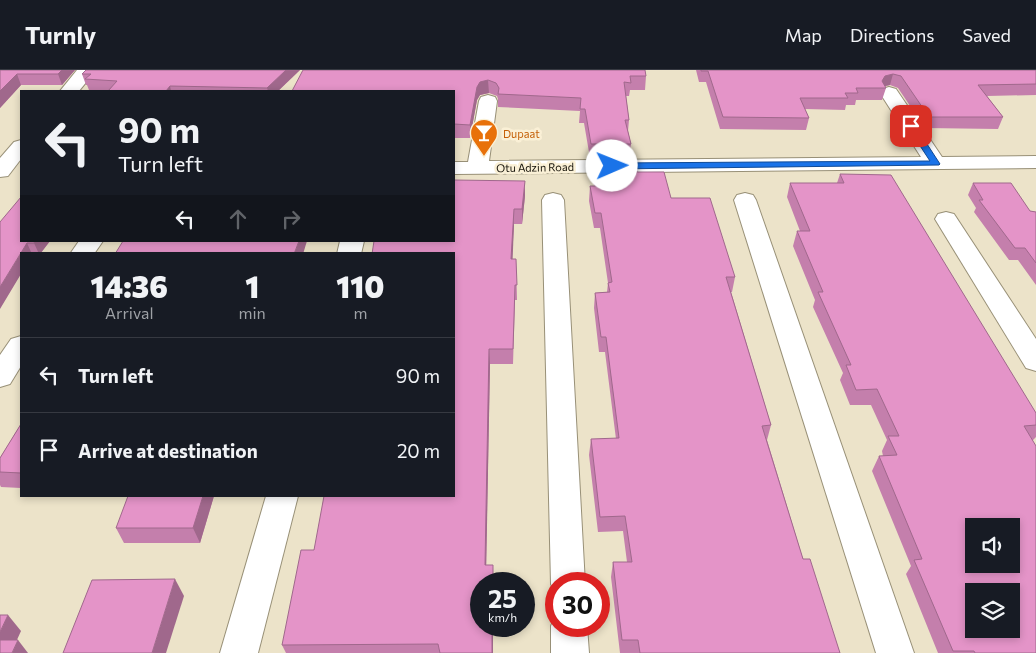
<!DOCTYPE html>
<style>
:root{--surface:#171b24;--page:#242831;--text:#f1f3f6;--muted:#9ea1a6;--line:#363941}
body{margin:0;font-family:Commissioner,sans-serif;background:var(--page);color:var(--text);height:100vh;display:flex;flex-direction:column;font-size:19px;white-space:nowrap}
*{box-sizing:border-box;margin:0}
p{font-size:16px;color:var(--muted)}
.icon{flex:none;width:28px;height:28px;fill:none;stroke:currentColor;stroke-width:2;stroke-linecap:round;stroke-linejoin:round}
.map{position:relative;flex:1;overflow:hidden}
.details{position:absolute;left:20px;top:182px;width:435px;height:245px;display:flex;flex-direction:column;background:var(--surface);border-radius:0px;box-shadow:0 2px 8px #0003}
.details>*{flex:none}
.banner{position:absolute;left:20px;top:20px;width:435px;height:152px;border-radius:0px;box-shadow:0 2px 8px #0003;background:#171b24;color:var(--text);overflow:hidden}
.tools{position:absolute;left:965px;top:448px;display:grid;gap:10px}
.tools a{display:grid;place-items:center;width:55px;height:55px;border-radius:0px;background:var(--surface);box-shadow:0 2px 8px #0003;font-size:25px}
.speed{position:absolute;left:470px;top:502px;display:flex;gap:10px;font-size:25px;font-weight:700;text-align:center}
.speed>*{display:grid;place-content:center;width:65px;height:65px;border-radius:50%;background:var(--surface);box-shadow:0 2px 8px #0003;line-height:1}
.speed small{font-size:12px;font-weight:400}
.speed .limit{border:8px solid #d22;background:#fff;color:#111}
.pin{position:absolute;display:grid;place-items:center;width:42px;height:42px;color:#fff;margin:-21px;border-radius:10px;box-shadow:0 2px 8px #0006}
.me{position:absolute;width:55px;margin:-28px;rotate:89deg;stroke-linejoin:round;filter:drop-shadow(0 0 4px #0008)}
.turn{display:flex;align-items:center;gap:18px;height:105px;padding:0 15px;font-size:22px}
.turn .icon{width:65px;height:65px;stroke-width:2.5}
.turn b{display:block;font-size:35px;line-height:42px}
.lanes{display:flex;align-items:center;height:48px;padding:0 15px;background:#0003;justify-content:center;gap:25px;direction:ltr}
.lanes .off{opacity:.35}
.eta{display:flex;justify-content:space-evenly;align-items:center;height:85px;text-align:center}
.eta b{font-size:30px;font-weight:800;line-height:35px}
ul{padding:0;list-style:none}
li{display:flex;align-items:center;gap:15px;height:75px;padding:0 15px;border-top:1px solid var(--line)}
li div{flex:1}
li b{display:block;font-size:19px}
li em{font-style:normal}
header{display:flex;align-items:center;gap:30px;box-sizing:border-box;height:70px;padding:0 25px;background:var(--surface);border-bottom:1px solid var(--line)}
header strong{font-size:24px}
nav{display:flex;gap:28px;margin-inline-start:auto;font-size:18px}
.map>svg:first-child{display:block}
</style>
<header>
<strong>Turnly</strong>
<nav><a>Map</a><a>Directions</a><a>Saved</a></nav>
</header>
<div class="map">
<svg width="1036" height="583" viewBox="0 0 1036 583">
<rect width="100%" height="100%" fill="#ece3c9"/>
<g fill="none" stroke-linecap="round" stroke-linejoin="round">
<defs>
<g id="minor">
<path d="M77,0H96L79,21H60Z"/>
<path d="M889,17L896,19L942,87L1036,86V98L454,104V92H468L479,31L481,27L488,25L495,27L497,31L489,91L921,87L880,23L882,19Z"/>
<path d="M21,70V89L8,106L0,107V88L14,72Z"/>
<path d="M553,123L561,125L564,130L585,514H556V525L551,514L542,130L545,125Z"/>
<path d="M745,123L753,125L756,130L914,583H876L734,130L737,125Z"/>
<path d="M946,142L954,144L1036,269V301L1026,298L935,149L938,144Z"/>
<path d="M79,171H103L94,184H70Z"/>
<path d="M340,171H364L361,184H337Z"/>
<path d="M21,266V296L10,314L0,317V285L11,269Z"/>
<path d="M266,426H298L258,583H220Z"/>
<path d="M556,544V556H587L589,583H551V556Z"/>
</g>
</defs>
<use href="#minor" stroke="#989077" stroke-width="2"/>
<use href="#minor" fill="#fff" fill-rule="evenodd"/>
</g>
<g fill="#c47fac">
<path d="M0,0H75L62,15H21L0,38Z"/>
<path d="M300,0L278,21H103L89,20L87,15H86L82,4Z"/>
<path d="M303,0L646,6L645,20H630L629,26H626L629,50L628,61L631,74L629,88H590L584,53H579L580,41L498,37V29L497,26L489,23L480,25L477,30L470,68H454V21Z"/>
<path d="M696,0H1036V25L987,26L1003,47L998,59L925,58L898,18L890,15L885,16L886,18L882,30H856L855,35H846L845,40L805,39L809,48L806,60L720,59L706,12H699Z"/>
<path d="M593,90L637,102L671,128L735,207L732,222H731L771,355L767,370L803,489L840,583H620L611,507L613,492H627L623,461L598,462L589,385L591,369H616L605,282H599L594,238L595,223L607,222L608,213L600,158H594L589,131L590,116H594L592,104Z"/>
<path d="M840,104L1036,343V367L1033,370L1036,583H938L906,504L911,496L872,401L879,386H883L882,381L887,370L871,335H850L840,310L843,303L813,237L815,230L793,176L797,161H800L787,127L790,113H837Z"/>
<path d="M973,113L1030,141L1036,142V215L1018,190H1009L974,142L976,138L968,125Z"/>
<path d="M525,126L522,154H514L512,189H516L517,230H515L513,294H490L486,495H493V514H481L493,583H286L282,575L314,480L454,426L374,171Z"/>
<path d="M21,171H50L40,184H21Z"/>
<path d="M21,354V418L1,417L0,415V388Z"/>
<path d="M214,426L200,473H124L116,458Z"/>
</g>
<g fill="#a0688c">
<path d="M62,0H75L62,15L58,4Z"/>
<path d="M286,0H300L278,21H268L267,18Z"/>
<path d="M17,4L21,15L0,38V21Z"/>
<path d="M893,4L890,15L881,17L882,11L885,6Z"/>
<path d="M488,10L489,23L480,25L477,30L470,68V55L477,17L480,12Z"/>
<path d="M170,16L171,21H166Z"/>
<path d="M525,111V126L522,154V139Z"/>
<path d="M514,139V154L512,204L511,189Z"/>
<path d="M35,171H50L40,184H39L34,173Z"/>
<path d="M299,171H307L303,184H294Z"/>
<path d="M27,173L32,184H21V204L0,239V217Z"/>
<path d="M489,279L490,294L486,509L485,495Z"/>
<path d="M203,426H214L200,473L193,458Z"/>
<path d="M175,509L184,526L166,583H152Z"/>
<path d="M8,545L21,561L11,583L0,574V562Z"/>
<rect x="492" y="556" width="1" height="27"/>
<path d="M18,570L28,583H12Z"/>
</g>
<g fill="#e494c8" stroke="#a0688c" fill-rule="evenodd">
<path d="M0,0H62L58,4H17L0,21Z"/>
<path d="M86,0H286L267,18L170,16L166,21H108L117,11L85,9L91,4H82Z"/>
<path d="M303,0H645L646,6H630L631,13L624,12L629,50H625L631,74H591L585,39H580L581,28L498,24L499,18L496,13L488,10L480,12L477,17L470,55L454,54V21H292Z"/>
<path d="M701,0H1036V14L978,15L1003,47H929L901,6L893,4L885,6L882,11L886,18H856L858,23H845L848,28H800L809,48L723,47L708,1H701Z"/>
<path d="M593,90H634L637,102H664L671,128H710L735,207H726L771,355L762,356L803,489H810L840,583H640L638,570H622L613,492H632L625,446L600,447L591,369L619,368L606,267H601L595,223L610,222L608,213L612,212L601,143H595L590,116H597Z"/>
<path d="M840,104L891,105L1036,343V355L1024,356L1036,376V583H975L974,581H953L914,490L922,489L879,386L897,385L888,366H899L877,319L856,320L846,295H851L818,222H823L797,161H810L790,113H844ZM974,456H1011V494H974ZM974,521H1011V559H974Z"/>
<path d="M454,110L525,111L522,139H514L511,189H516L517,215H515L513,279H489L485,495H493V514H481V556H492V583H440L438,574L282,575L301,480H314L324,426H454V184H372L374,171H454Z"/>
<path d="M973,113H1011L1030,141L1036,142V193L1025,178H1015L979,130H983Z"/>
<path d="M21,127V171H35L34,173H27L0,217V152Z"/>
<path d="M123,171H299L294,184H115Z"/>
<path d="M21,354V403L0,402V388Z"/>
<path d="M128,426H203L193,458H116Z"/>
<path d="M175,509L152,583H63L92,510Z"/>
<path d="M0,545H8L0,562Z"/>
<path d="M0,570H18L12,583H0Z"/>
</g>
<path fill="#1a73e8" stroke="#114b97" d="M908,54H914L940,94L939,95L612,99L607,96L612,93L930,91L907,56Z"/>
<defs>
<symbol id="bar-pin" viewBox="-11 -11 22 30"><path d="M0 17L-7.5 6A9.5 9.5 0 1 1 7.5 6Z" fill="#e8710a" stroke="#faf0d6"/><path d="M-6-5H6L.8 .8V4.5H3.5V6h-7V4.5H-.8V.8Z" fill="#fff"/></symbol>
</defs>
<g fill-rule="evenodd">
<use href="#bar-pin" x="468" y="47" width="32" height="43"/>
</g>
<g text-anchor="middle" dominant-baseline="central" stroke-width="5" stroke-linejoin="round" paint-order="stroke">
<g font-size="11" fill="#c56008" stroke="#faf0d6" text-anchor="start">
<text x="503" y="63">Dupaat</text>
</g>
<g font-size="11" fill="#141108" stroke="#faf0d6">
<text transform="translate(535 97) rotate(-1)">Otu Adzin Road</text>
</g>
</g>
</svg>
<div class="tools">
<a><svg class="icon" aria-label="sound" viewBox="0 0 24 24"><path d="M4 9h4l5-4v14l-5-4H4zM17 9q2 3 0 6"/></svg></a>
<a><svg class="icon" aria-label="layers" viewBox="0 0 24 24"><path d="M12 4l9 5-9 5-9-5zM3 14l9 5 9-5"/></svg></a>
</div>
<div class="speed"><div>25<small>km/h</small></div><div class="limit">30</div></div>
<div class="pin" style="left:911px;top:56px;background:#d93025"><svg class="icon" aria-label="arrive" viewBox="0 0 24 24"><path d="M6 21V4h12l-3 4 3 4H6"/></svg></div>
<svg class="me" style="left:612px;top:96px" viewBox="-20 -20 40 40"><circle r="19" fill="#fff"/><path d="M0-13L10 11 0 6-10 11z" fill="#1a73e8"/></svg>
<div class="banner">
<div class="turn"><svg class="icon" aria-label="left" viewBox="0 0 24 24"><path d="M17 20v-9H6M10 6l-5 5 5 5"/></svg><div><b>90 m</b>Turn left</div></div>
<div class="lanes"><svg class="icon" aria-label="left" viewBox="0 0 24 24"><path d="M17 20v-9H6M10 6l-5 5 5 5"/></svg><svg class="icon off" aria-label="ahead" viewBox="0 0 24 24"><path d="M12 20V5M6 11l6-6 6 6"/></svg><svg class="icon off" aria-label="right" viewBox="0 0 24 24"><path d="M7 20v-9h11M14 6l5 5-5 5"/></svg></div>
</div>
<section class="details">
<div class="eta">
<div><b>14:36</b><p>Arrival</p></div>
<div><b>1</b><p>min</p></div>
<div><b>110</b><p>m</p></div>
</div>
<ul>
<li><svg class="icon" aria-label="left" viewBox="0 0 24 24"><path d="M17 20v-9H6M10 6l-5 5 5 5"/></svg><div><b>Turn left</b></div><em>90 m</em></li>
<li><svg class="icon" aria-label="arrive" viewBox="0 0 24 24"><path d="M6 21V4h12l-3 4 3 4H6"/></svg><div><b>Arrive at destination</b></div><em>20 m</em></li>
</ul>
</section>
</div>
